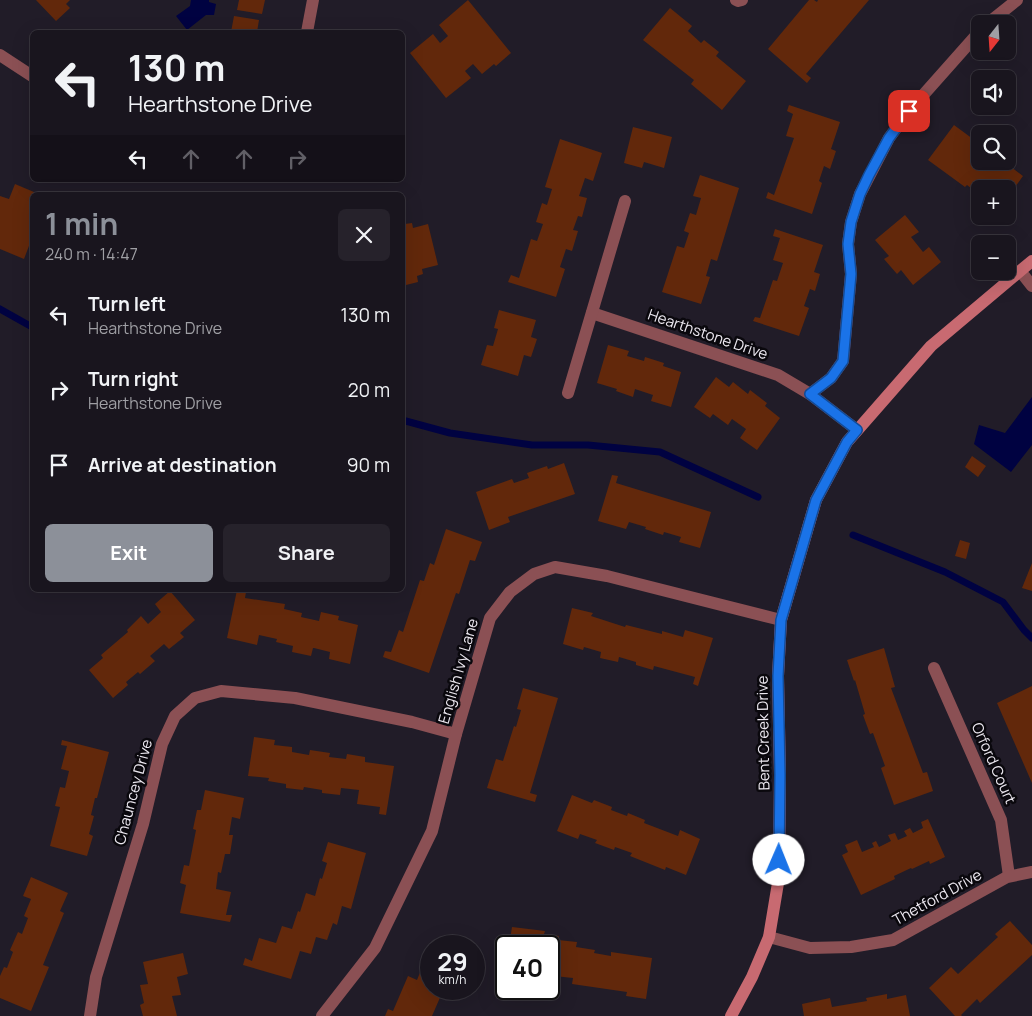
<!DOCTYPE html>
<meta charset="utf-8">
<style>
:root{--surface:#19151e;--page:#26222b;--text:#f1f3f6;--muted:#9f9fa4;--line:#37343c;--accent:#8c9099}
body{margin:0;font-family:Manrope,sans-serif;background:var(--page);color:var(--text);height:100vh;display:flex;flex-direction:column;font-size:19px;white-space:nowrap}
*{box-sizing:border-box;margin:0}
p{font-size:16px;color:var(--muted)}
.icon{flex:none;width:28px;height:28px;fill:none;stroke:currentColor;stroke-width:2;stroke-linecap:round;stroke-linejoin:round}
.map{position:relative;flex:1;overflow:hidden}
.panel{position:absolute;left:30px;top:192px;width:375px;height:400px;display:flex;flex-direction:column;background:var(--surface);border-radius:8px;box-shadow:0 5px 20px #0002,0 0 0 1px var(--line)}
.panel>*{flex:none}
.guide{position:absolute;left:30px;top:30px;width:375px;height:152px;border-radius:8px;box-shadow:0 5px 20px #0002,0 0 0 1px var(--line);background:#19151e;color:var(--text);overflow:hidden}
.needle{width:32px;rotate:197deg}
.controls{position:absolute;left:971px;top:15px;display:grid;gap:10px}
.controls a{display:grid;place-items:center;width:45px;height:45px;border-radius:8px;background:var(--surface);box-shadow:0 5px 20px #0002,0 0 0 1px var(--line);font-size:25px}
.speed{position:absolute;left:420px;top:935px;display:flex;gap:10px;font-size:25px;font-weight:700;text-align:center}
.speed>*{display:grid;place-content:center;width:65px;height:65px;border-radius:50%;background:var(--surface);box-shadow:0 5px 20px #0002,0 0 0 1px var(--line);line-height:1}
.speed small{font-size:12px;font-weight:400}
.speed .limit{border:2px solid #111;border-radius:8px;background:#fff;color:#111}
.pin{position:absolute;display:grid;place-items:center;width:42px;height:42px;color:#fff;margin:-21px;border-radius:10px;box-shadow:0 2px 8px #0006}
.me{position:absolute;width:55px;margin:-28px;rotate:1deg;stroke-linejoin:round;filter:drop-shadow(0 0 4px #0008)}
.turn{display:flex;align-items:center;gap:18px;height:105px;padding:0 15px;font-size:22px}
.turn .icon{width:65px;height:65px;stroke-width:2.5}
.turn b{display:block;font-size:35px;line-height:42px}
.lanes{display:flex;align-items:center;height:48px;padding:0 15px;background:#0003;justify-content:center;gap:25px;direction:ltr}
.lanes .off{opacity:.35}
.round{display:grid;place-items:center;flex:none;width:52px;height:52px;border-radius:8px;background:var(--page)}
.head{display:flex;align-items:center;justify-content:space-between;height:85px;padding:0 15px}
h1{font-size:30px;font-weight:700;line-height:38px;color:var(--accent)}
.button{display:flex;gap:10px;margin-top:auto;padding:10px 15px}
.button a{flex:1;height:58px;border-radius:8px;background:var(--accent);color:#fff;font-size:20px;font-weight:700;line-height:58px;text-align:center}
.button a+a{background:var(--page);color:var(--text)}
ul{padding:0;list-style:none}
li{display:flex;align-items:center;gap:15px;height:75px;padding:0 15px}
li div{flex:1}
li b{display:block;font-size:19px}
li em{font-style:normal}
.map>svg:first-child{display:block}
</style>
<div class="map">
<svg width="1032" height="1016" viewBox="0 0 1032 1016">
<rect width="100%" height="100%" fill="#211c28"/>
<g fill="#000241">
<path d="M191,0H209V2L216,4L214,15H206L187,30L176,16L190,6Z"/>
<path d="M1032,397V445L1011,472L974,444L979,425L1005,433Z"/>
</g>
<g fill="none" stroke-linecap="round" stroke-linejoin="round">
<g stroke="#000241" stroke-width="7">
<path d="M0,309L32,327"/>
<path d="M402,420L450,433L532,445H588L660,452L758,497"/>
<path d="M853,535L945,572L1003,602L1024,630L1032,638"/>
</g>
</g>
<g fill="#62280b">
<path d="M36,0H70L66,4L70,8L56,21Z"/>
<path d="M239,0H265L262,14L237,10Z"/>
<path d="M468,0L511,53L496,66L494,64L482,74L473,64L465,71L471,78L446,98L410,53L433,34L440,43L448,36L439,25Z"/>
<path d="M809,0H814L817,2L818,0H869L806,74L811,78L807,83L768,49Z"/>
<path d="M670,8L692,26L688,31L701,43L704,40L719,52L716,56L746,81L722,110L691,84L694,80L643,40Z"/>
<path d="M234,16L259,20L257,32H231Z"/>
<path d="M789,105L840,122L831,149L836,151L830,169L824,166L819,181L822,183L812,214L766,198L768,192L774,195L794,138L786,136L793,114L787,111Z"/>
<path d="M954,125L977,142L974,147L980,152V161H993L1003,169L1007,164L1023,176L1008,197V189H980V195L967,185L965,187L928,160Z"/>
<path d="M633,127L672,137L664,168L644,162L642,168L624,163Z"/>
<path d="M560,139L602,153L593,181L585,178L579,196L587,198L582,217L578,216L573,230L578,231L572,251L566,249L560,267L565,269L556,297L508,282L511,275L519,278L531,239L537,241L543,224L536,222L542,203L547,205L552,189L545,187Z"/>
<path d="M700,175L739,188L717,261L711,259L706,276L710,277L701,304L662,292L677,246L684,248L689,233L684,231L690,213L696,215L701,198L693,196Z"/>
<path d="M15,184L41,195H32V238L24,259L0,249V196L9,199Z"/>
<path d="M905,215L919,232L911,237L923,252L929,247L941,262L913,285L901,270L897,274L884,259L889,256L875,240Z"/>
<path d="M402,216L405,224L412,223L413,228L428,224L438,265L422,269L423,274L417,276L418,282L402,286Z"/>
<path d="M775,229L823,245L814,272L820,274L815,291L810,289L804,306L809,308L799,336L753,321L755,317L760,318L773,280L777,281L783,263L773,260L780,238L773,236Z"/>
<path d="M499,310L536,320L531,337L537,339L531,357L524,355L518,376L481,365L487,345L493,346L498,329L494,328Z"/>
<path d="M608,345L629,351L627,356L644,361L645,357L664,363L663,366L681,372L671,407L651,401L653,395L635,389L633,397L616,391L617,389L597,383Z"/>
<path d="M716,377L729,387L733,382L748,394L750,390L767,403L765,406L780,418L757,450L740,438L746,429L732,419L728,425L713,414L710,418L694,407Z"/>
<path d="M972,456L986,466L978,477L965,467Z"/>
<path d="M564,463L575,494L508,517L510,522L489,530L476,492L512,479L514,483L529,478L527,473L547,466L548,469Z"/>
<path d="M612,475L618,476L616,483L711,512L700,548L679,542L681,537L664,532L663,535L645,529L646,527L629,522L626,529L598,521Z"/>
<path d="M446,529L482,542L475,561L470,560L459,594L456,593L429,673L383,657L385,651L391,652L399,630L403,632L420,580L424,581L430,563L434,565Z"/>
<path d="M960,540L970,543L966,559L955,556Z"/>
<path d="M1032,563V591L1022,588Z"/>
<path d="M237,590L246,592L245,598L285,604L284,609L302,613L301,617L319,621L321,612L339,616L338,620L358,625L350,664L329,659L330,652L314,648H313L311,656L292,652L293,646L276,642L277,639L259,635L257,645L227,638Z"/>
<path d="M170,591L195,620L180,633L184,637L169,649L164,644L150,656L155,661L140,674L138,672L126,682L128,685L113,698L89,670L103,658L101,655L128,632L127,630L141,616L148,624L161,612L155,604Z"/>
<path d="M572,608L593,613L591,616L625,627L626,625L662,634V631L683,637L685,630L713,638L698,686L693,684L695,677L654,666L653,670L636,665V662L619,657L618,662L600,658L601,652L584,647L583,650L563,644Z"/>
<path d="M884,648L895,687L891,688L923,773L927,772L933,791L894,805L881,768L885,766L873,733L870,734L863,715L865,714L855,680L854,681L847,660Z"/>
<path d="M1032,686V783L997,703Z"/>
<path d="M523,688L558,698L530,793L537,795L535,802L487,788L496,759L503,761L514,726L516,727L521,710L517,709Z"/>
<path d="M254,737L275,740L274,745L292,747V752L309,755L310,750L330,753L329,757L346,759L347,754L365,757V762L394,766L386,815L379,814L380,807L357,804L359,790L341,788L340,795L322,793V790L304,787L303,790L286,788V784L268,781L269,778L248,776Z"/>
<path d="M62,740L109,752L97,798H95L91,815L94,816L89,834L93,836L87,856L50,846L60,807L55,806L60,787L65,788L69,771L61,769L67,746L61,745Z"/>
<path d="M205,790L244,798L240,819L232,817L229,835H233L230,854H225L221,873L218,872L216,889L231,892L226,915H232L230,922L180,913L186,885L180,883L184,865L189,866L196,830L193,829L197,810H201Z"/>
<path d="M572,795L592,803L594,800L612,807L611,810L627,816L628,813L645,820L644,823L678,836L680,830L700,839L686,875L666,867L665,870L630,856L632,853L615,847L614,850L595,843L597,840L580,834L578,839L557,831Z"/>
<path d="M928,819L945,857L930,864L929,861L912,869L911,868L894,876L895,879L861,895L842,855L848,852L845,845L857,840L862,852L874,847L872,843L876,841L879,847L891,841L888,835L895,833L898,840L907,836L904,831L910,828L913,833L923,828L921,822Z"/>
<path d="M328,842L366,853L351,909L342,906L337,925L333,923L327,940L316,937L311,954L300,951L291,979L243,965L245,958L252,961L259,938L276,943L282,926L292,929L298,911L300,912L306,893L315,896L320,878L322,879L327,863L322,861Z"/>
<path d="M31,877L68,893L60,911L64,913L43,965L49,967L31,1011L0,998V976L4,967L7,968L13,952L10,950L18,932L22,934L28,918L24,916L31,899L23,896Z"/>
<path d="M1010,921L1032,945V955L980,1003L977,999L961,1015L962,1016H955L929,988L951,967L958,974L998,937L995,934Z"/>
<path d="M512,927L545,931L544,934L559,936L558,940L577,942L576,947L595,950L594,953L611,956V952L652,958L646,999L626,996L627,992L572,984L573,978L554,976L555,971L549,970V946H509Z"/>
<path d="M183,953L188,974L177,977L181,995L172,996L177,1016H143L140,1005L144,1003L140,985L148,984L143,962Z"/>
<path d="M427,955L431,957V989H461L456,999L442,993L432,1016H385L388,1009L393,1011L408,976L417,980Z"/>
<path d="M887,994V999L906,995L910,1016H804L802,1004L830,998L832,1007L867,1001L866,998Z"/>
</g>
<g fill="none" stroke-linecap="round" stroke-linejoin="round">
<g stroke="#8b5054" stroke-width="12">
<path d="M736,0L738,1L742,0"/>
<path d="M987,24L1017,0"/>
<path d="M307,32L313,0"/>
<path d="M0,55L32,76"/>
<path d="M1021,272L1032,286"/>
<path d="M592,313L778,375L810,394L857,430"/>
<path d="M568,393L625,201"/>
<path d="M810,394L831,378L843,361L851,274L848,244L851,222L860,194L889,138L909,111L980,31"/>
<path d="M934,668L1001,820L1009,876"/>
<path d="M769,937L810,948L851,947L893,940L1007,877L1032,872"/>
<path d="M90,1016L96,977L143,824L162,744L175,716L195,698L221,691L295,698L412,722L456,734"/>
<path d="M322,1016L375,948L432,831L456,734L490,618L510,592L534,574L555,567L607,576L781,620"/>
</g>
<path stroke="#c86a71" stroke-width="12" d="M731,1016L752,977L769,937L779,877L780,775L778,676L781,620L816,500L847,442L931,346L1032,261"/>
</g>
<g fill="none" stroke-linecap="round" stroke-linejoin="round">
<defs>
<path id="route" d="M779,860L780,775L778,676L781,620L816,500L847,442L857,430L810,394L831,378L843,361L851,274L848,244L851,222L860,194L869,175L889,138L909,111"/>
</defs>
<use href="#route" stroke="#114b97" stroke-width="12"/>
<use href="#route" stroke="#1a73e8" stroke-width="9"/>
</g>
<g text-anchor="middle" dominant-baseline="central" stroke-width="5" stroke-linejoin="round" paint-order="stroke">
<g font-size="15" fill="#ede9f1" stroke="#0a080d">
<text transform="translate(708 334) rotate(19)">Hearthstone Drive</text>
<text transform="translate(458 671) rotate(-74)">English Ivy Lane</text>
<text transform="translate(763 733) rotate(-91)">Bent Creek Drive</text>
<text transform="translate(994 763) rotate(66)">Orford Court</text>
<text transform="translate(133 792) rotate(-75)">Chauncey Drive</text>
<text transform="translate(937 897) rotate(-29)">Thetford Drive</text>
</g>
</g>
</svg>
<div class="controls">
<a><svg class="needle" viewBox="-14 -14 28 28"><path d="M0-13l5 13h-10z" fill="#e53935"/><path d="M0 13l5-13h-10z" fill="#9f9fa4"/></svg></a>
<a><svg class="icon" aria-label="sound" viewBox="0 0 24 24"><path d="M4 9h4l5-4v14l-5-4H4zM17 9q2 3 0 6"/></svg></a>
<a><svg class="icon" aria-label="search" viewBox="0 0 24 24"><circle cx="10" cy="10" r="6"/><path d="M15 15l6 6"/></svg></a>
<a>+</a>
<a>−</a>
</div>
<div class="speed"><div>29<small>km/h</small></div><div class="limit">40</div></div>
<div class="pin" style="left:909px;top:111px;background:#d93025"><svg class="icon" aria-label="arrive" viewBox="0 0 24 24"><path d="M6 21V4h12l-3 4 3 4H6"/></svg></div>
<svg class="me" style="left:779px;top:860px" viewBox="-20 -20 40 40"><circle r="19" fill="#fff"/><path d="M0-13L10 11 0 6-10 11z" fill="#1a73e8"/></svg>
<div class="guide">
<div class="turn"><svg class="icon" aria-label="left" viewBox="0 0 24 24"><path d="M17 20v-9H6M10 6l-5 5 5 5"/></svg><div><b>130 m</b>Hearthstone Drive</div></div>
<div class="lanes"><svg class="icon" aria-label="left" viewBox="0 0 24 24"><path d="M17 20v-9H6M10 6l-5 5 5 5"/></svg><svg class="icon off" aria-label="ahead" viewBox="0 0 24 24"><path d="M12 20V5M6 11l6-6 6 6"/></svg><svg class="icon off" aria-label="ahead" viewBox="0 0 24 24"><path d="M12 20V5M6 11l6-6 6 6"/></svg><svg class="icon off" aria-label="right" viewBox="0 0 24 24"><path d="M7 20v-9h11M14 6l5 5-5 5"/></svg></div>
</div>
<section class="panel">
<div class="head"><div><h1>1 min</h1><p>240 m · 14:47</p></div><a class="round"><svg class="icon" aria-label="close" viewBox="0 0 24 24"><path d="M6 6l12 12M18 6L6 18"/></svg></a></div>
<ul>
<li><svg class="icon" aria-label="left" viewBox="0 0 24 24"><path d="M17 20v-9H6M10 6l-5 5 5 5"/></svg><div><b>Turn left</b><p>Hearthstone Drive</p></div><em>130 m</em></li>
<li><svg class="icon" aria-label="right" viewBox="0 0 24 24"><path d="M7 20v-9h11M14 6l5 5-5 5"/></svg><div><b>Turn right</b><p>Hearthstone Drive</p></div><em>20 m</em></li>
<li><svg class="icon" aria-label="arrive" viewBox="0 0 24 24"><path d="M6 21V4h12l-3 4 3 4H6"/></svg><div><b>Arrive at destination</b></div><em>90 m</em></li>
</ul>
<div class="button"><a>Exit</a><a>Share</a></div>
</section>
</div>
